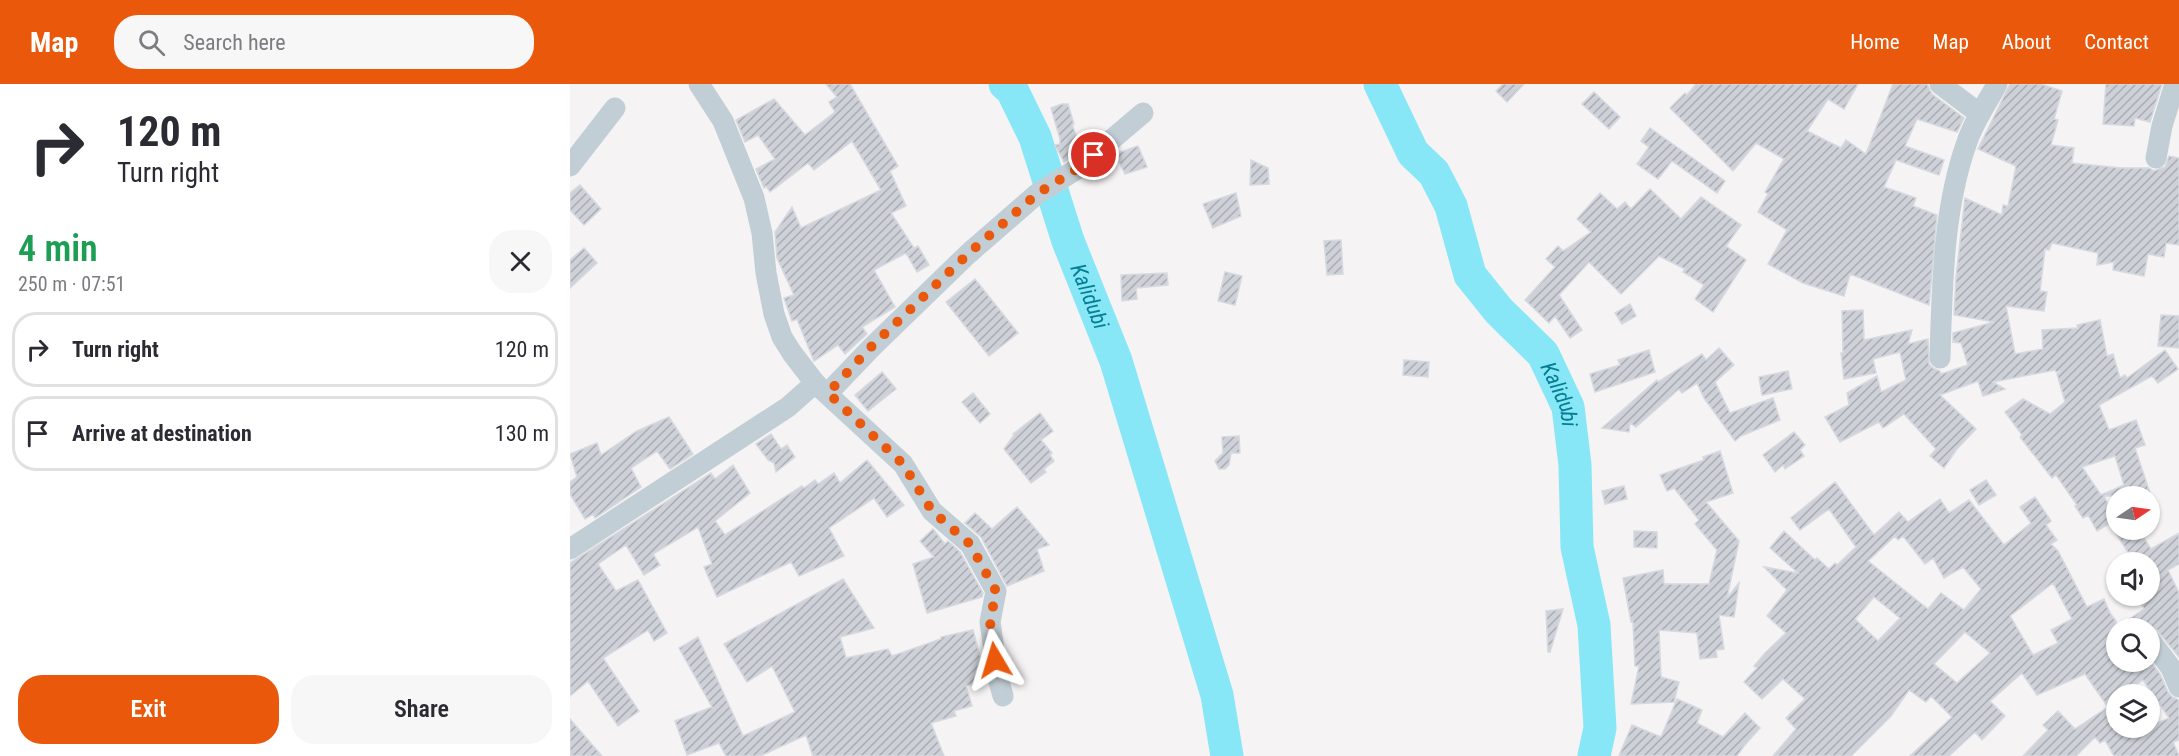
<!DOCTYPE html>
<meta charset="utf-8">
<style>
:root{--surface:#fff;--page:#f7f7f7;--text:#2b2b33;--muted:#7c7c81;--line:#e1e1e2;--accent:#ea580c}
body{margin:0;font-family:"Roboto Condensed",sans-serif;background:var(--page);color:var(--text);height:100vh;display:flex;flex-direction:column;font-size:22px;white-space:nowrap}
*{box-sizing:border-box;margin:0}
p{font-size:20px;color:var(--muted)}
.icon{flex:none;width:33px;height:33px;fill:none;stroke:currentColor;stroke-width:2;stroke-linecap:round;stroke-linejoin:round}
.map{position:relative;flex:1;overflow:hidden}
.details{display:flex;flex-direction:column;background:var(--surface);width:570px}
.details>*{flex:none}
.hud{background:#fff;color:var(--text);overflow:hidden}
.needle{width:39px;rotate:77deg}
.fabs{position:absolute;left:1536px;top:402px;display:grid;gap:12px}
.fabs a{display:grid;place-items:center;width:54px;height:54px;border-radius:50%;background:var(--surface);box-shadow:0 2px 4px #0004;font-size:30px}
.pin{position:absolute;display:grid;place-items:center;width:51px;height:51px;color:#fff;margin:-26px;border:3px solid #fff;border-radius:50%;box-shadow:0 2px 6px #0007}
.me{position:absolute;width:66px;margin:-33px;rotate:353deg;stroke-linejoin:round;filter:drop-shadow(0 0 4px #0008)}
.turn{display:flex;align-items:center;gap:21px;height:126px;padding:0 18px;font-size:27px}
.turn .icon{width:78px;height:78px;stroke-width:2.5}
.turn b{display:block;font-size:42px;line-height:51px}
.round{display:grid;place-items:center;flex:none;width:63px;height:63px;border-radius:24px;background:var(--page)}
.head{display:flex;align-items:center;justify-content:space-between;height:102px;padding:0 18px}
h1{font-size:36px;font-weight:600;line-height:45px;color:#1e9e55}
.button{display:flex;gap:12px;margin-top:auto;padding:12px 18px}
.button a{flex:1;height:69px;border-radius:24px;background:var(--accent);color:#fff;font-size:24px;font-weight:600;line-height:69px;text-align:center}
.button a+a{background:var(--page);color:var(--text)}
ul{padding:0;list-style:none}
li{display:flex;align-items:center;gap:18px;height:75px;margin:0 12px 9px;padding:0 6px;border:3px solid var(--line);border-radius:24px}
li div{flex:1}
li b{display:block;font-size:22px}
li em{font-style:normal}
header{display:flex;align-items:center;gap:36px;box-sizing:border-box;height:84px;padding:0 30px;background:var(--accent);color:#fff}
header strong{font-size:28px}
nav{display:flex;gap:33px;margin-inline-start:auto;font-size:21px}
.search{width:420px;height:54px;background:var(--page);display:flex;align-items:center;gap:15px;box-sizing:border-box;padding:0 21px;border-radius:24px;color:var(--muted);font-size:22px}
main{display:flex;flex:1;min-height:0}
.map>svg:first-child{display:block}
</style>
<header>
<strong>Map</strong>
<div class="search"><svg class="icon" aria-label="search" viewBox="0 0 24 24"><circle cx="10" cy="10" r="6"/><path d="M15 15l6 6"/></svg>Search here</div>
<nav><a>Home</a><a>Map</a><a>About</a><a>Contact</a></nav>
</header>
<main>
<section class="details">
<div class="hud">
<div class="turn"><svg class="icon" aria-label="right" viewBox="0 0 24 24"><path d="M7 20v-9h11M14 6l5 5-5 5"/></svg><div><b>120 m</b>Turn right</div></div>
</div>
<div class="head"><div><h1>4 min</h1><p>250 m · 07:51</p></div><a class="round"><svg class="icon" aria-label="close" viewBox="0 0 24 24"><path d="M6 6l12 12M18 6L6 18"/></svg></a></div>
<ul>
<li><svg class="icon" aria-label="right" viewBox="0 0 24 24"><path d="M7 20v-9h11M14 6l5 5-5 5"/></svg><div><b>Turn right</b></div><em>120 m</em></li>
<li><svg class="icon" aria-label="arrive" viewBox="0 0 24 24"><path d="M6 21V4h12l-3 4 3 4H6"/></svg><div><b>Arrive at destination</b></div><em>130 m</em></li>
</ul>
<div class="button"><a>Exit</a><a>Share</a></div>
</section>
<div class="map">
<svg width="1609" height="672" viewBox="0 0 1609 672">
<defs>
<pattern id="building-hatch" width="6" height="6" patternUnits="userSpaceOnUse" patternTransform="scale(1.5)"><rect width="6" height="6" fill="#ced2d8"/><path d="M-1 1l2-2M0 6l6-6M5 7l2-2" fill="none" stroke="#a9adb3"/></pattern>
</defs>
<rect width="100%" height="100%" fill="#f5f3f3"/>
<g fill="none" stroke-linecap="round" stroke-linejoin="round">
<g stroke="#87e7f7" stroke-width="33">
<path id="s1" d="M435,0L442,6L465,53L498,157L546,277L647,611L657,672"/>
<path id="s2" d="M810,0L843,69L864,89L881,122L900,191L929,227L973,270L998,323L1005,381L1007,463L1024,541L1030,644L1024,672"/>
</g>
</g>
<g fill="url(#building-hatch)" stroke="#d6d9df" stroke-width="1.5" fill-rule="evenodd">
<path d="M256,0H280L328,82L320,87L336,122L321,129L344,164L337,168L348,162L359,181L347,188L336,169L304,186L325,223L292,243L297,250L275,270L268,261L244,277L227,235L222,237L214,214L224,211L207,174L205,148L222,123L231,144L311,106L282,57L244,86L238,79L200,108L196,102L194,104L186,85L205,75L188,51L175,58L166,36L204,15L235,51L265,28L259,18L267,13Z"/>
<path d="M933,0H954L937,18L926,7Z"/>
<path d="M1126,0H1288L1274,25L1258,15L1237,47L1271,64L1276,56L1296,70L1323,0H1357L1362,10L1394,34L1387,48L1347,35L1335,62L1374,76L1369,91L1326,76L1314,103L1346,114L1343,122L1367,131L1359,221L1280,190L1274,212L1233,199L1198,180L1217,146L1188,128L1198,110L1195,108L1214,75L1186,59L1163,87L1100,24L1115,9L1117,11Z"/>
<path d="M1440,0H1471L1492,7L1484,35L1488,36L1481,61L1504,64L1502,79L1551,84H1579L1584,87L1595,83L1599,72L1609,74V161L1596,159L1594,173L1578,170L1574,192L1543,186L1544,178L1527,181L1528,169L1482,159L1479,166L1475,165L1470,207L1477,208L1474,227L1436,222L1445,270L1473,265L1472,246L1508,244L1507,241L1530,236L1537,272L1543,270L1550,294L1555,291L1557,294L1595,266L1608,285L1588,299L1582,292L1529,321L1539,346L1566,336L1575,361L1565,364L1581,412H1534L1546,436L1527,447L1518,431L1513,434L1505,422L1507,421L1486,391L1482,394L1450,353L1452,351L1435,328L1453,315L1480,330L1495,318L1487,290L1491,287L1486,288L1485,286L1423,298L1435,305L1413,312L1408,297L1370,311L1406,345L1387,365L1374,384L1360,372L1366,365L1334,330L1313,344L1309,338L1270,358L1255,333L1279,321L1277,309L1307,292L1311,308L1336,296L1330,268L1303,275L1306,289L1274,295L1271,269H1273L1272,227L1293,226L1294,256L1342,246L1338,260L1358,255L1359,280L1363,284L1370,287L1371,290L1398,281L1391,259L1383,258V249L1424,238L1384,231L1386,193L1395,114L1432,131L1433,121L1438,122L1446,82L1408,65ZM1545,372L1554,401L1531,411L1512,383Z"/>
<path d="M1536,0H1592L1580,38L1565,34L1564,42L1533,40Z"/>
<path d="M1024,8L1050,33L1039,45L1012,20Z"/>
<path d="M492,20H498L504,40H502L511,65L494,78L485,61L490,60V55L481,24Z"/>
<path d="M1080,44L1155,97L1147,109L1102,77L1088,95L1067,80L1079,63L1071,57Z"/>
<path d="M568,62L577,83L555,90L545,70Z"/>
<path d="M681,76L698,84L699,100L680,101Z"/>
<path d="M10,101L31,125L14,141L0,126V109Z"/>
<path d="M1080,105L1111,135L1131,113L1171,141L1156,162L1176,176L1143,228L1125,215L1134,201L1113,188L1115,185L1089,172L1051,210L1019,178L989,211L1012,246L1000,254L985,232L979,239L955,216L985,183L976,175L988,162L993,167L1021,148L1007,135L1030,109L1047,125L1055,118L1061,125Z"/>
<path d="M666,109L671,132L643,144L633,120Z"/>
<path d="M771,156L773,190L757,191L754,157Z"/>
<path d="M14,164L27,179L0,204V176Z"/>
<path d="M655,188L672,192L665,221L648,217Z"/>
<path d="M597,189L598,201L566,204L567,215L552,217L551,191Z"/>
<path d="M405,195L448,249L419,272L376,218Z"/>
<path d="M1060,220L1066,232L1052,240L1045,229Z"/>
<path d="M1591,231L1609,232V264L1588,262Z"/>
<path d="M1149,264L1164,281L1145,298L1160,329L1203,314L1210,336L1171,352L1165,357L1134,314L1127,299L1112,309L1109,305L1066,343L1060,339L1059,348L1032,344L1087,296L1088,298L1132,270L1136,276Z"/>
<path d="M1079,266L1085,288L1025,308L1020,290L1050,281L1048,276Z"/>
<path d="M834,276L859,278L858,293L833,291Z"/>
<path d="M1218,287L1222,305L1192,311L1189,293Z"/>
<path d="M312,288L326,305L298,327L285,311Z"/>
<path d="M403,309L420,330L410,339L392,318Z"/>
<path d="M470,329L483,347L471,356L482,369L480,371L484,377L474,385L476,388L461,399L434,365L444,351L443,350Z"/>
<path d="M99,333L123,370L100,385L87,367L61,384L71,403L25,434L23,430L15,435L0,410V398L7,393L0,370L27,359L31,371L67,347Z"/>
<path d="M1224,348L1235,361L1230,366L1234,372L1215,385L1213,381L1205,388L1193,371Z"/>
<path d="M201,350L211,365L217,361L225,373L206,388L204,379L198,376L186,360Z"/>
<path d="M669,352L670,369H661L659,381L655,385H649L645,377L653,369L652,353Z"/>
<path d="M1150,367L1163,409L1136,418L1169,457L1157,514L1169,499L1164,533L1149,531L1154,565L1146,566L1147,573L1130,575L1127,549L1089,546L1091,593L1109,598L1104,618L1061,620L1069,582H1065L1063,538H1061L1053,494L1093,486L1094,500H1139L1147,466L1125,440L1129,436L1104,404L1097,407L1090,391L1134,376L1133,373Z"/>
<path d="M297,376L334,421L317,433L304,414L259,444L274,472L229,492L221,478L147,513L134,483L142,480L128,443L83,470L90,481L74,491L56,461L28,480L46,507L68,496L97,549L84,557L78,546L33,574L69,627L48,642L18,597L0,612V479L141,389L145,395L163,381L180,409L145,437L155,451L232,402L234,404L245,396L248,400L264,389L270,399Z"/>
<path d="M1416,396L1426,411L1409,421L1400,406Z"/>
<path d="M1265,398L1304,451L1329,428L1338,438L1370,415L1379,429L1399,416L1434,461L1461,439L1450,423L1465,413L1481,437L1476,441L1487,456L1481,460L1488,467L1517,523L1534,515L1540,529L1546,537V544L1574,525L1568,512H1580V478H1555L1562,475L1544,446H1569L1581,465L1609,449V480L1598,486L1609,509V573L1586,545L1546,544V578L1580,577L1590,590L1598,608L1602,613L1609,616V656L1603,658L1609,672H1544L1535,656L1530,659L1525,653L1506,672H1453L1478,646L1473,641L1488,627L1505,645L1538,623L1515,590L1467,611L1452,589L1420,617L1435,632L1412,656L1405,648L1379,672H1340L1382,633L1361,612L1356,618L1339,606L1321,632L1281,672H1203L1226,645L1216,634L1235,615L1213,595L1192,615L1174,598L1187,584L1184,582L1195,569L1216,549L1197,532L1217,506L1194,483L1228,489L1200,464L1214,447L1245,476L1247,474L1259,485L1265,479L1267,481L1286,463L1259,425L1230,446L1221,434ZM1325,452L1328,456L1333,452L1355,480L1363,474L1374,494L1393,483L1411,505L1394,526L1371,509L1358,525L1298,477ZM1483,499L1502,535L1481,546L1488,559L1463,571L1440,532ZM1304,513L1330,534L1308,557L1285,535ZM1395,548L1420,569L1387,599L1364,580ZM1573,596L1599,634L1580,642V644H1546V610H1553Z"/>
<path d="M1054,402L1057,415L1035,420L1032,407Z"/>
<path d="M447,423L479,461L467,465L474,487L437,502L411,453L395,439L405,429L422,445Z"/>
<path d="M363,445L375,460L378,457L390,468L413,509L412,513L357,529L343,480L364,473L350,457Z"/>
<path d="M1064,447L1087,448V464L1064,463Z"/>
<path d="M273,495L304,544L270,553L276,574L318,565L322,572L371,555V553L403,546L413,583L407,585L410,598L396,602L402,622L384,627L386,632L361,639L374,672H243L236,651L190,672H156L149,659L117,671L105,637L142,623L109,564L128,553L173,652L225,628L202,582L177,598L154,560Z"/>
<path d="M993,525L980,568H978L976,527Z"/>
<path d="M1107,615L1132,626L1127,639L1153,653L1175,629L1190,644L1174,662L1167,672H1049L1062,641L1091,653Z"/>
<path d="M0,635L32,672H0Z"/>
</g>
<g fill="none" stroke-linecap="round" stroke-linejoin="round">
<g stroke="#c2ced5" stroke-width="21">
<path d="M129,0L153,37L184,114L192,149L196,189L204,230L212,253L222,269L245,299"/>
<path d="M1370,0L1410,30"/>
<path d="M1586,74L1592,42L1605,0"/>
<path d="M0,82L45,24"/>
<path d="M1370,274C1372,204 1373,124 1397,58C1404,37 1417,19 1427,0"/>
<path d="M258,309L302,263L398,170L467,110L507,85L573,29"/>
<path d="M0,465L218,323L245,299L333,380L362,427L400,460L426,507L420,538L428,594L433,612"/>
<path d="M1580,556L1601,584L1609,603"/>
</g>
</g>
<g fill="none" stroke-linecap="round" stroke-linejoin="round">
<path stroke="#ea580c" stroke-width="10" stroke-dasharray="0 18" d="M425,576L420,538L426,507L400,460L362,427L333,380L258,309L302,262L398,170L467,110L507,85L524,71"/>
</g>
<g text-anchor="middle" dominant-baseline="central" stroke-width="6" stroke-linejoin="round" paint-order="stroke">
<g font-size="22" font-style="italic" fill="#047e93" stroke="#fff">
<text stroke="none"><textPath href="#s1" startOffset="230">Kalidubi</textPath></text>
<text stroke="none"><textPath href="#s2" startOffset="366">Kalidubi</textPath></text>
</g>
</g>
</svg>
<div class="fabs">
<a><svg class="needle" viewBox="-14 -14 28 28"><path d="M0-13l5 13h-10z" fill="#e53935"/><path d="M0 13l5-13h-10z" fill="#7c7c81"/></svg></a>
<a><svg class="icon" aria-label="sound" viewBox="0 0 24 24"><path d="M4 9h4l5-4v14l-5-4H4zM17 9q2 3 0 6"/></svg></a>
<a><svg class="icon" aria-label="search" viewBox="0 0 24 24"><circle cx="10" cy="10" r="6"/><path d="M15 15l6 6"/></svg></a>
<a><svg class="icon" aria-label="layers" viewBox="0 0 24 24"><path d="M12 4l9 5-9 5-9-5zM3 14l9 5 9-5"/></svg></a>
</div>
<div class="pin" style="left:524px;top:71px;background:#d93025"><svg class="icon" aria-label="arrive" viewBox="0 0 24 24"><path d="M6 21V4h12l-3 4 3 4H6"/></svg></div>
<svg class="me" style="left:425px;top:576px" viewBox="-20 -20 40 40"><path d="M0-17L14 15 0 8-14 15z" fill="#ea580c" stroke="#fff" stroke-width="4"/></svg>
</div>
</main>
